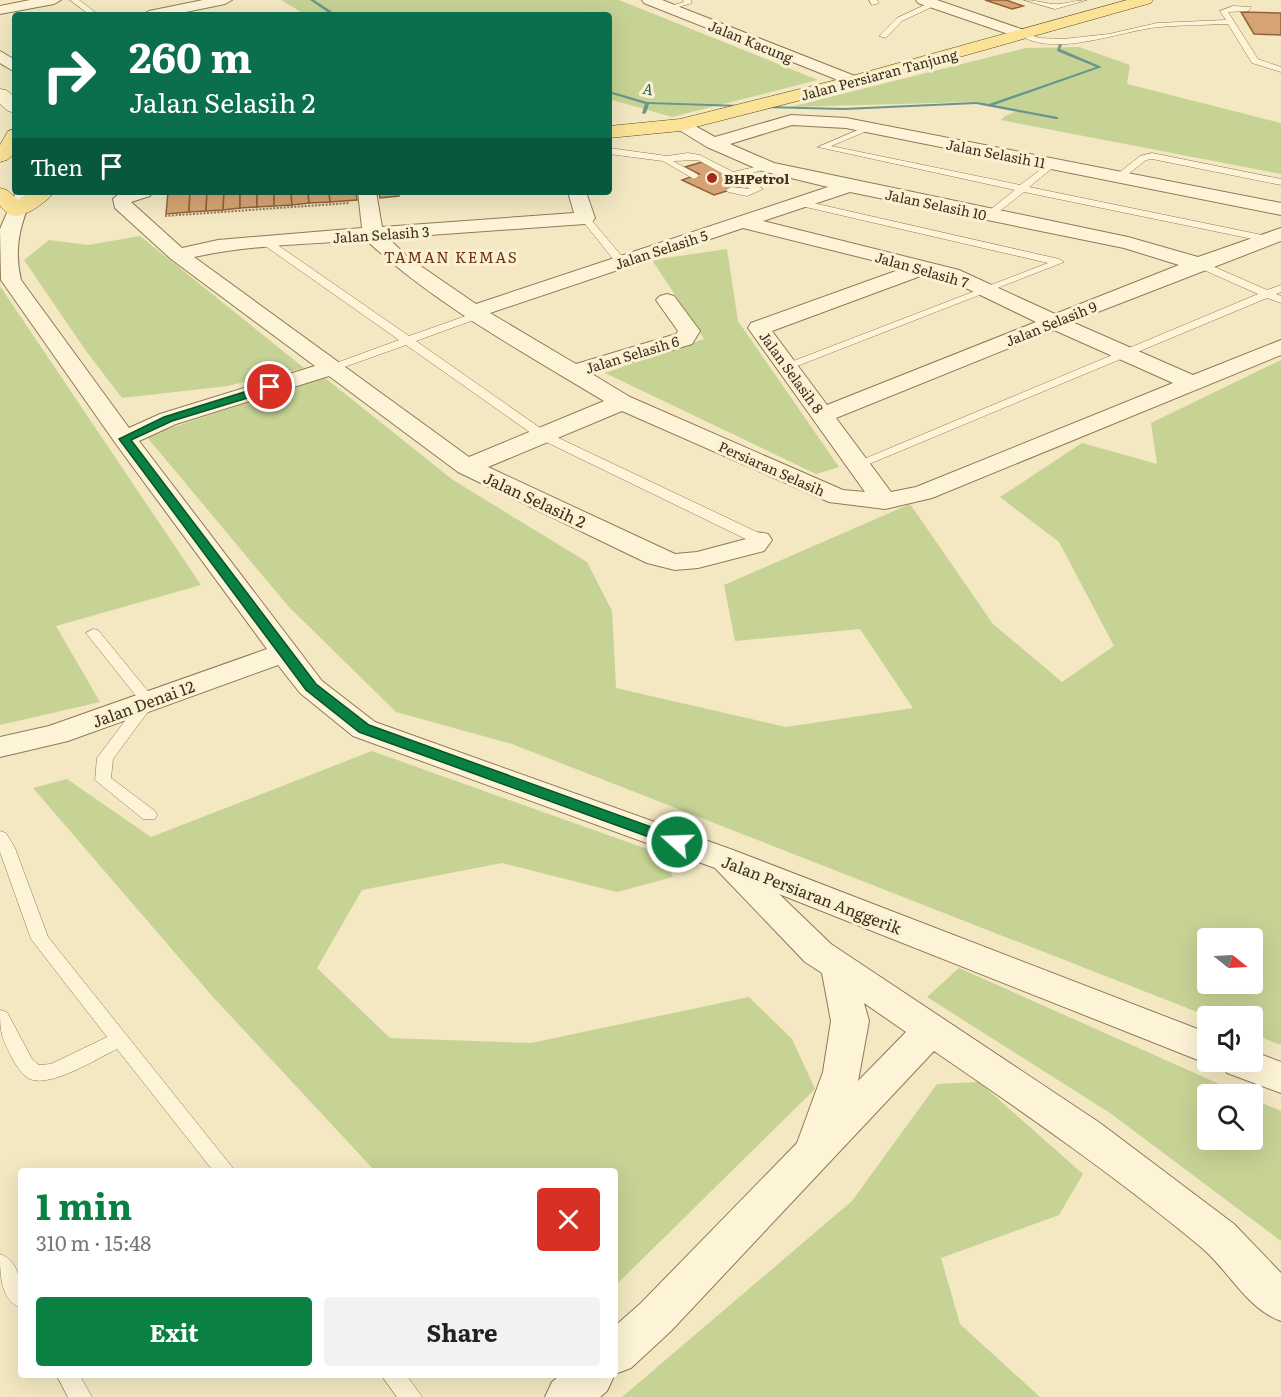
<!DOCTYPE html>
<meta charset="utf-8">
<style>
:root{--surface:#fff;--page:#f2f2f2;--text:#222;--muted:#767676;--accent:#0b8043}
body{margin:0;font-family:Literata,serif;background:var(--page);color:var(--text);height:100vh;display:flex;flex-direction:column;font-size:22px;white-space:nowrap}
*{box-sizing:border-box;margin:0}
p{font-size:20px;color:var(--muted)}
.icon{flex:none;width:33px;height:33px;fill:none;stroke:currentColor;stroke-width:2;stroke-linecap:round;stroke-linejoin:round}
.map{position:relative;flex:1;overflow:hidden}
.drawer{position:absolute;left:18px;top:1168px;width:600px;height:210px;display:flex;flex-direction:column;background:var(--surface);border-radius:6px;box-shadow:0 6px 24px #0002}
.drawer>*{flex:none}
.top-card{position:absolute;left:12px;top:12px;width:600px;height:183px;border-radius:6px;box-shadow:0 6px 24px #0002;background:#0b6e4f;color:#fff;overflow:hidden}
.needle{width:39px;rotate:108deg}
.tools{position:absolute;left:1197px;top:928px;display:grid;gap:12px}
.tools a{display:grid;place-items:center;width:66px;height:66px;border-radius:6px;background:var(--surface);box-shadow:0 6px 24px #0002;font-size:30px}
.pin{position:absolute;display:grid;place-items:center;width:51px;height:51px;color:#fff;margin:-26px;border:3px solid #fff;border-radius:50%;box-shadow:0 2px 6px #0007}
.me{position:absolute;width:66px;margin:-33px;rotate:290deg;stroke-linejoin:round;filter:drop-shadow(0 0 4px #0008)}
.turn{display:flex;align-items:center;gap:21px;height:126px;padding:0 18px;font-size:27px}
.turn .icon{width:78px;height:78px;stroke-width:2.5}
.turn b{display:block;font-size:42px;line-height:51px}
.then{display:flex;align-items:center;height:57px;padding:0 18px;background:#0003;gap:12px;font-size:22px}
.round{display:grid;place-items:center;flex:none;width:63px;height:63px;border-radius:6px;background:var(--page)}
.head{display:flex;align-items:center;justify-content:space-between;height:102px;padding:0 18px}
h1{font-size:36px;font-weight:700;line-height:45px;color:var(--accent)}
.primary-button{display:flex;gap:12px;margin-top:auto;padding:12px 18px}
.primary-button a{flex:1;height:69px;border-radius:6px;background:var(--accent);color:#fff;font-size:24px;font-weight:700;line-height:69px;text-align:center}
.primary-button a+a{background:var(--page);color:var(--text)}
.map>svg:first-child{display:block}
</style>
<div class="map">
<svg width="1281" height="1397" viewBox="0 0 1281 1397">
<rect width="100%" height="100%" fill="#f3e8c2"/>
<g fill="#c7d395" fill-rule="evenodd">
<path d="M281,0H619L818,80L672,117L609,99V15H306Z"/>
<path d="M1079,47L1130,65L1127,84L1281,123V174L1001,120L1005,116L1020,110L971,102L790,107L1026,48Z"/>
<path d="M140,236L304,368L228,386L122,398L86,351L24,260L49,240L88,245Z"/>
<path d="M727,249L738,321L839,467L816,474L605,373L704,339L652,260Z"/>
<path d="M0,286L201,585L56,626L100,702L0,725Z"/>
<path d="M1281,360V1045L1253,1034L1252,1017H1210L512,744L396,712L288,606L146,436L324,377L453,480L587,562L612,611L616,688L786,727L913,708L860,629L735,641L724,585L910,504L993,624L1062,682L1114,646L1059,542L1000,497L1082,443L1157,464L1151,423ZM1208,939H1252V984H1208Z"/>
<path d="M372,751L664,855L673,877L617,892L502,863L362,890L317,968L390,1038L531,1043L749,997L792,1039L815,1089L615,1286V1172L375,1171L213,997L33,788L67,779L151,837Z"/>
<path d="M959,968L1244,1095H1208V1140H1252L1253,1099L1281,1111V1241L1110,1113L927,997Z"/>
<path d="M979,1082L1083,1174L1059,1215L941,1258L960,1324L1040,1397H622L852,1201L937,1084Z"/>
</g>
<g fill="none" stroke-linecap="round" stroke-linejoin="round">
<g fill="#6a958e" fill-rule="evenodd">
<path d="M310,0H314L337,15H332Z"/>
<path d="M1059,44L1062,45L1060,49L1102,67L994,105L1058,117V119H1056L976,104L844,110L765,108L763,107L765,106L844,108L976,102L989,104L1096,67L1057,51Z"/>
<path d="M609,91L647,102L741,105L743,106L741,107L649,104L646,113L644,114L642,113L645,104L609,93Z"/>
</g>
</g>
<g fill="#d6a474" stroke="#926339" stroke-width="1.5">
<path d="M985,0H1006L1023,6L1012,9Z"/>
<path d="M1241,12L1281,13V35L1254,34Z"/>
<path d="M702,162L749,184L714,195L682,180L699,174L685,167Z"/>
<path d="M168,192H190L189,212L166,214Z"/>
<path d="M190,192H207L206,211L189,212Z"/>
<path d="M207,192H224L223,210L206,211Z"/>
<path d="M224,192H240V208L223,210Z"/>
<path d="M240,192H257V207L240,208Z"/>
<path d="M257,192H274V206L257,207Z"/>
<path d="M274,192H291L292,205L274,206Z"/>
<path d="M291,192H308L309,203L292,205Z"/>
<path d="M308,192H329L330,202L309,203Z"/>
<path d="M329,192H356L357,200L330,202Z"/>
<path d="M379,192H398L399,196L380,198Z"/>
</g>
<g fill="none" stroke-linecap="round" stroke-linejoin="round">
<defs>
<g id="lane">
<path d="M70,0H79L99,15H90Z"/>
<path d="M683,0H691L692,3L668,10L664,8L684,2Z"/>
<path d="M869,0H877L879,3L872,5Z"/>
<path d="M1024,0C1035,0 1043,3 1053,4C1063,5 1076,0 1087,0L1055,9Z"/>
<path d="M931,2L938,4L902,21L886,38L879,36L897,18Z"/>
<path d="M1233,6L1251,7L1248,11L1228,12L1258,59L1281,67V72L1252,63L1228,24C1205,25 1182,25 1159,27C1119,31 1054,59 1018,34L1022,32L1039,38L1063,39L1109,34L1157,23L1226,20L1220,11Z"/>
<path d="M867,126L874,128L831,146L1020,185L1052,161L1055,162V166L1029,187L1267,236L1272,239L1267,242L1024,192L992,217H986V213L1015,190L818,147Z"/>
<path d="M609,148L667,156L688,153L700,155L733,172L768,164L773,167L741,176L763,189L747,196L728,192L726,190L731,187L750,189L698,160L673,161L697,174L699,176L694,179L663,161L609,154Z"/>
<path d="M1152,153L1281,179V185L1152,159L1146,160L1122,179L1114,177L1140,156Z"/>
<path d="M800,200L1059,259L1064,262L787,370L781,367L783,365L1048,263L797,205V201Z"/>
<path d="M582,216H588L625,260V264H617L582,220Z"/>
<path d="M261,239H269L409,336L474,313H482V317L416,341L546,432L759,533L766,540L764,543H754L538,438L406,345L336,370H328V366L399,340L261,243Z"/>
<path d="M1195,262H1203L1267,290L1281,285V292L1276,294L1281,296V303L1267,298L862,467L858,468L852,464L1258,294L1195,266Z"/>
<path d="M93,629L98,630L156,701L113,759L111,778L155,811L157,815L155,819H143L95,780L97,758L140,701L86,633Z"/>
<path d="M0,831L6,833L15,848L48,937L236,1172H214L117,1049C98,1058 51,1088 30,1079C22,1075 17,1067 12,1058C2,1038 0,1034 0,1010L7,1012L32,1059L39,1065L51,1064L107,1037L31,939L0,852Z"/>
<path d="M0,1254C22,1262 21,1288 21,1308C0,1300 0,1273 0,1254Z"/>
<path d="M57,1376H80L92,1397H68Z"/>
<path d="M382,1376H407L422,1397H397Z"/>
</g>
<g id="street">
<path d="M30,0H61L54,4L0,14V6Z"/>
<path d="M203,0H232L225,4L171,15H142L149,11Z"/>
<path d="M642,0H662L860,78L862,81L860,84H848L644,3Z"/>
<path d="M916,0H937L1027,31L1030,34L1027,37H1017L918,3Z"/>
<path d="M0,51L15,60V72L0,63Z"/>
<path d="M791,115L846,118L1281,203V215L846,128L792,125L730,144L774,163L1128,237L1198,257L1281,228V241L1072,322L1193,375L1281,340V355L932,498L885,509L829,502L622,411L488,467L675,554L697,552L746,539C752,531 759,532 768,534L772,540L764,551L698,568L675,570L647,563L458,472L329,376L176,424L139,441L322,681L375,722L733,850L1208,1033V1062H1213L1208,1064L779,894L831,944L1100,1123L1234,1224L1281,1273V1321C1247,1309 1229,1271 1202,1248C1117,1177 1026,1114 934,1051L671,1331L631,1368L615,1374V1326L641,1303L797,1143L823,1072L831,1021L822,973L805,962L715,868L353,736L300,693L278,665L68,741L0,757V737L49,726L267,649L116,444L1,280L0,229L16,192H34C21,222 13,247 21,280L129,428L160,414L315,366L171,259L115,208L113,199L121,192H152L150,196L131,202L182,248L218,240L362,228L358,192H376L382,227L574,213L568,192H586L595,218L592,222L585,224L388,238L409,258L476,304L828,187L762,171L707,147L671,125L674,121H686L715,137ZM850,192L1124,248L1179,265L1055,314L959,270L763,221ZM743,228L904,268L751,323L748,328L865,492L843,490L630,397L592,374L692,344L700,331L674,296L667,294L660,296L656,300L678,331L676,334L576,364L490,313ZM366,240C436,305 523,352 604,401L469,457L194,257C250,245 309,244 366,240ZM926,274L945,278L1036,322L827,405L772,331ZM1054,330L1173,383L916,487L891,492L836,418ZM864,1003L906,1032L858,1081L869,1021Z"/>
<path d="M1252,1051L1281,1062V1093L1227,1073L1221,1062H1252Z"/>
<path d="M559,1376H614L607,1391L600,1397H545L552,1382Z"/>
</g>
<path id="secondary" d="M0,89L6,90L15,97V113L8,111L0,104Z"/>
<g id="primary">
<path d="M1127,0H1153L1151,3L860,85L680,131L609,138V126L680,119L848,77Z"/>
<path d="M15,129V153L7,160L0,162V145L8,131Z"/>
<path d="M0,188L7,190L18,200L30,192H54C48,201 27,216 16,216C9,216 5,211 0,206Z"/>
</g>
</defs>
<use href="#lane" stroke="#907957" stroke-width="1"/>
<use href="#street" stroke="#907957" stroke-width="2"/>
<use href="#secondary" stroke="#725a3a" stroke-width="1"/>
<use href="#primary" stroke="#5d462b" stroke-width="1"/>
<path stroke="#907957" stroke-width="2" stroke-dasharray="2 1.5" stroke-linecap="butt" d="M165,216L349,203"/>
<use href="#lane" fill="#fdf4d7" fill-rule="evenodd"/>
<use href="#street" fill="#fdf4d7" fill-rule="evenodd"/>
<use href="#secondary" fill="#fdf4d7" fill-rule="evenodd"/>
<use href="#primary" fill="#fae296" fill-rule="evenodd"/>
</g>
<path fill="#0b8043" stroke="#07532c" stroke-width="1.5" d="M270,384L276,387L274,390L172,421L131,440L316,684L369,725L682,838L684,842L682,845H671L359,732L306,690L119,439L164,417Z"/>
<circle fill="#a6281f" stroke="#faf1d3" stroke-width="2" cx="712" cy="178" r="6"/>
<g text-anchor="middle" dominant-baseline="central" stroke-width="6" stroke-linejoin="round" paint-order="stroke">
<g font-size="14" fill="#3e2f1d" stroke="#faf1d3">
<text transform="translate(751 41) rotate(22)">Jalan Kacung</text>
<text transform="translate(879 74) rotate(-15)">Jalan Persiaran Tanjung</text>
<text transform="translate(996 153) rotate(11)">Jalan Selasih 11</text>
<text transform="translate(936 204) rotate(12)">Jalan Selasih 10</text>
<text transform="translate(381 234) rotate(-4)">Jalan Selasih 3</text>
<text transform="translate(661 249) rotate(-18)">Jalan Selasih 5</text>
<text transform="translate(922 269) rotate(16)">Jalan Selasih 7</text>
<text transform="translate(1051 323) rotate(-22)">Jalan Selasih 9</text>
<text transform="translate(632 354) rotate(-17)">Jalan Selasih 6</text>
<text transform="translate(792 372) rotate(54)">Jalan Selasih 8</text>
<text transform="translate(772 468) rotate(24)">Persiaran Selasih</text>
</g>
<g font-size="14" font-weight="bold" fill="#3e2f1d" stroke="#faf1d3" text-anchor="start">
<text x="724" y="178">BHPetrol</text>
</g>
<g font-size="15" font-style="italic" fill="#2a5f5f" stroke="#faf1d3">
<text transform="translate(648 88) rotate(11)">A</text>
</g>
<g font-size="15" letter-spacing="1.5" fill="#703017" stroke="#faf1d3">
<text x="451" y="256">TAMAN KEMAS</text>
</g>
<g font-size="16" fill="#3e2f1d" stroke="#faf1d3">
<text transform="translate(535 499) rotate(25)">Jalan Selasih 2</text>
<text transform="translate(143 703) rotate(-20)">Jalan Denai 12</text>
<text transform="translate(812 894) rotate(21)">Jalan Persiaran Anggerik</text>
</g>
</g>
</svg>
<div class="tools">
<a><svg class="needle" viewBox="-14 -14 28 28"><path d="M0-13l5 13h-10z" fill="#e53935"/><path d="M0 13l5-13h-10z" fill="#767676"/></svg></a>
<a><svg class="icon" aria-label="sound" viewBox="0 0 24 24"><path d="M4 9h4l5-4v14l-5-4H4zM17 9q2 3 0 6"/></svg></a>
<a><svg class="icon" aria-label="search" viewBox="0 0 24 24"><circle cx="10" cy="10" r="6"/><path d="M15 15l6 6"/></svg></a>
</div>
<div class="pin" style="left:270px;top:387px;background:#d93025"><svg class="icon" aria-label="arrive" viewBox="0 0 24 24"><path d="M6 21V4h12l-3 4 3 4H6"/></svg></div>
<svg class="me" style="left:677px;top:842px" viewBox="-20 -20 40 40"><circle r="17" fill="#0b8043" stroke="#fff" stroke-width="3"/><path d="M0-11L8 9 0 5-8 9z" fill="#fff"/></svg>
<div class="top-card">
<div class="turn"><svg class="icon" aria-label="right" viewBox="0 0 24 24"><path d="M7 20v-9h11M14 6l5 5-5 5"/></svg><div><b>260 m</b>Jalan Selasih 2</div></div>
<div class="then">Then<svg class="icon" aria-label="arrive" viewBox="0 0 24 24"><path d="M6 21V4h12l-3 4 3 4H6"/></svg></div>
</div>
<section class="drawer">
<div class="head"><div><h1>1 min</h1><p>310 m · 15:48</p></div><a class="round" style="background:#d93025;color:#fff"><svg class="icon" aria-label="close" viewBox="0 0 24 24"><path d="M6 6l12 12M18 6L6 18"/></svg></a></div>
<div class="primary-button"><a>Exit</a><a>Share</a></div>
</section>
</div>
